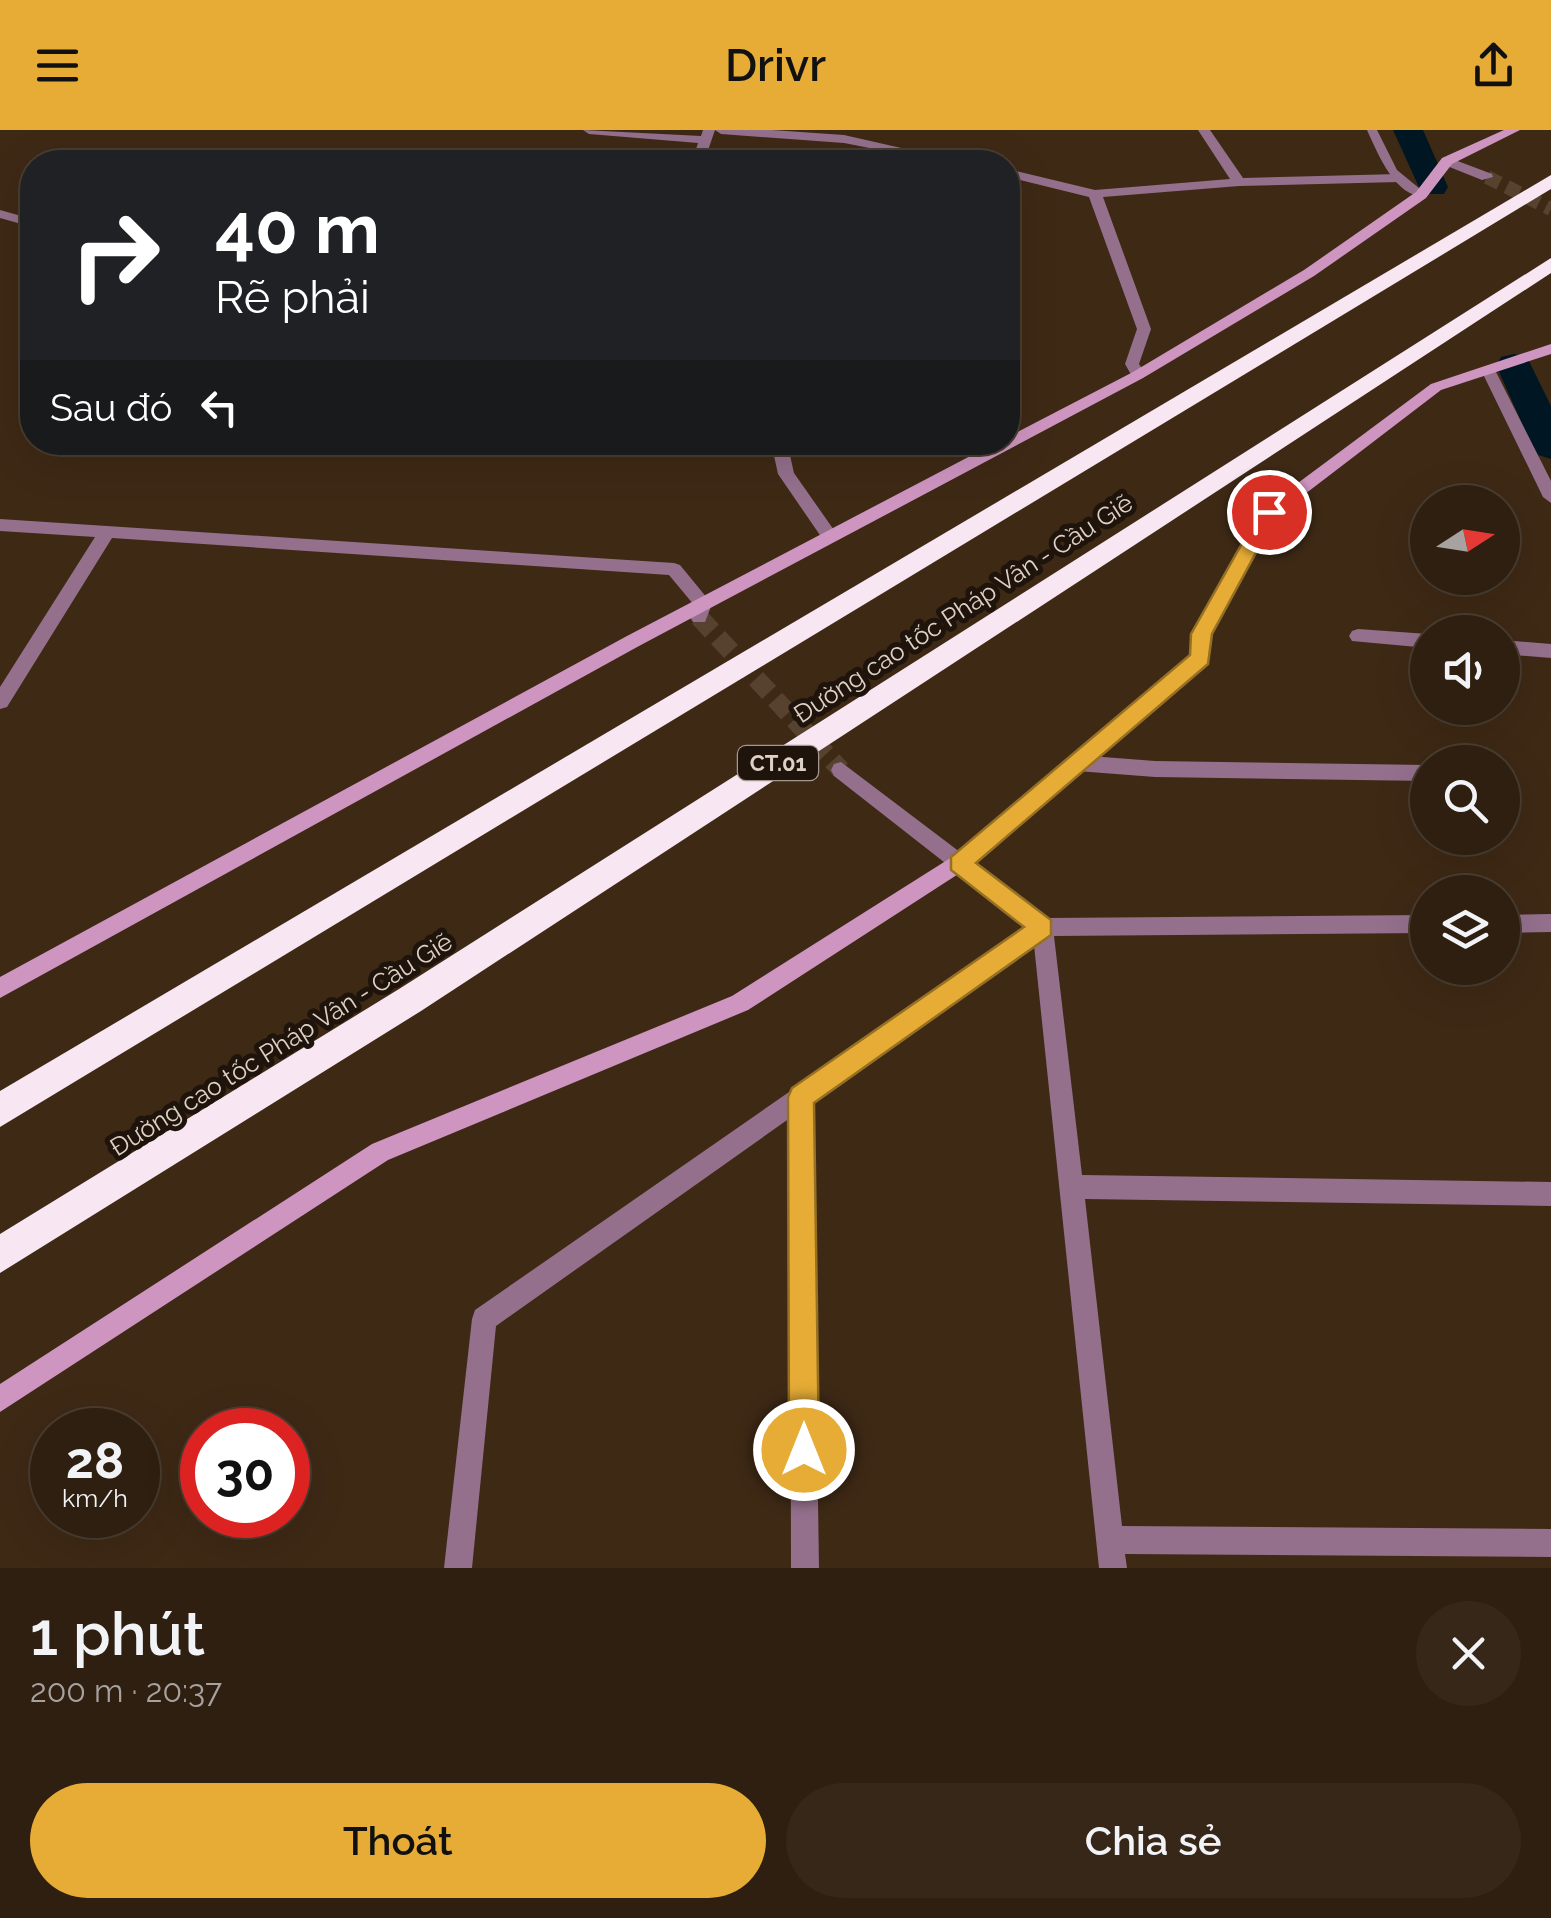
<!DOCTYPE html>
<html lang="vi">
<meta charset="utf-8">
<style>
:root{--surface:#2e1f10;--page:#362719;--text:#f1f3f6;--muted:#a7a29f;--line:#493d30;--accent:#e6ac36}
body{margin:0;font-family:Raleway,sans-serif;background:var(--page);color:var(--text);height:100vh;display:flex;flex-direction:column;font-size:38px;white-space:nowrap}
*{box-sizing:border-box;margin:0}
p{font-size:32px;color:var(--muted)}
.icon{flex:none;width:55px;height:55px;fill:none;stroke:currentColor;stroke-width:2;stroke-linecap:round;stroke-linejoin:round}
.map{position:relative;height:1438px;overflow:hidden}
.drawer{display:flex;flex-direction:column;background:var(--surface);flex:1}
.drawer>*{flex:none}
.guide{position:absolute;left:20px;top:20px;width:1000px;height:305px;border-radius:40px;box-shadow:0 10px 40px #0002,0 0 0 2px var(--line);background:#202124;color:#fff;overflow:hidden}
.needle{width:65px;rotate:78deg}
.controls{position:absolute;left:1410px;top:355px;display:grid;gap:20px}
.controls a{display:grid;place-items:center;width:110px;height:110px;border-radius:50%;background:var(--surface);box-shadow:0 10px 40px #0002,0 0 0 2px var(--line);font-size:50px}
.speed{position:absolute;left:30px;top:1278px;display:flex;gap:20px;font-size:50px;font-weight:700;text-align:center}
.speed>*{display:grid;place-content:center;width:130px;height:130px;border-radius:50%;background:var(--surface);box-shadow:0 10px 40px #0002,0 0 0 2px var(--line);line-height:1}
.speed small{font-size:25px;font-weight:400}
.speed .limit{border:15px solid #d22;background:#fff;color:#111}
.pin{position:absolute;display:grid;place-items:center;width:85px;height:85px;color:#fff;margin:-42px;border:5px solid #fff;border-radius:50%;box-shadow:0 2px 10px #0007}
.me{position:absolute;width:110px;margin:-55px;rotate:0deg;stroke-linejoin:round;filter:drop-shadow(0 0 8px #0008)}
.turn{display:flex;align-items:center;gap:35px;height:210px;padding:0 30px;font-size:45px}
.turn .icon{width:130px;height:130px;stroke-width:2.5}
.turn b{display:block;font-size:70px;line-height:85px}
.then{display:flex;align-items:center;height:95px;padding:0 30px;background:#0003;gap:20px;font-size:38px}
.round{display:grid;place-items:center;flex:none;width:105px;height:105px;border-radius:52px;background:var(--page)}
.overview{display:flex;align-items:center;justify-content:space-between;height:170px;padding:0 30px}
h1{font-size:60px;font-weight:600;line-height:75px}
.cta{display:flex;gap:20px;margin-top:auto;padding:20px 30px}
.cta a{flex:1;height:115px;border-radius:60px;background:var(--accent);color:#111;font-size:40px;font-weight:600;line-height:115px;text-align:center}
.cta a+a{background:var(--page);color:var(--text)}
header{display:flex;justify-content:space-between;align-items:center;height:130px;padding:0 30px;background:var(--accent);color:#111;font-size:45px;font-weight:600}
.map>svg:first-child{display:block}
</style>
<header><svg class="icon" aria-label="menu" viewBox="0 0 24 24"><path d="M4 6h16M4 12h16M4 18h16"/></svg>Drivr<svg class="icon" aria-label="share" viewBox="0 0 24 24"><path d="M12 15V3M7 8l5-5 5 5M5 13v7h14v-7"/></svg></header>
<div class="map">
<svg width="1551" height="1438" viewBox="0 0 1551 1438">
<rect width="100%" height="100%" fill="#3e2915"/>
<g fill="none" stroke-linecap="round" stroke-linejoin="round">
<g fill="#001723" fill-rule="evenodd">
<path d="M1393,0H1423L1448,57L1444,64H1422Z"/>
<path d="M1514,224L1527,227L1551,276V329L1538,325L1532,316L1496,235L1501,227Z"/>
</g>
<path stroke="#56422f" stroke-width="14" stroke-dasharray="14 8" stroke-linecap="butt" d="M1487,47L1551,79"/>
<path stroke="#56422f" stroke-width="19" stroke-dasharray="19 9" stroke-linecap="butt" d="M699,487L841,640"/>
<path fill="#94708c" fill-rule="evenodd" d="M1367,0H1377L1397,40L1425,63V67C1395,67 1378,24 1367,0Z"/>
<g fill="#94708c" fill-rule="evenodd">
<path d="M583,0L701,6L703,0H772L844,5L963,32H941L844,13L721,4L715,0L704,32H692L698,13L589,4Z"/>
<path d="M1198,0H1210L1243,48L1399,44L1405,48L1399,52L1239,56L1103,67L1151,199L1139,234L1146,245L1138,250L1133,248L1125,234L1137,199L1089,67L1008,47V39L1095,60L1230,49Z"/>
<path d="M1447,27L1492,44L1493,47L1482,50L1442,34L1441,31Z"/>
<path d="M0,80L32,89V97L0,88Z"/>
<path d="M1489,237L1496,242L1551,351V373L1543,367L1482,242Z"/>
<path d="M771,312H787L794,343L836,403V411H824L778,344Z"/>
<path d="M0,389L674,433L680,435L712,474L705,492H693L690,487L694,475L669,445L112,408L7,577L0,579V557L95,407L0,401Z"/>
<path d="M1358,499L1428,504V518L1352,511L1349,506L1352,501Z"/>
<path d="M1502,510L1551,514V528L1502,524Z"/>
<path d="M1077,625L1155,631L1428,635V651L1155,647L1077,641L1070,639L1067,633L1070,627Z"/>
<path d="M841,632L1047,788L1428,785V803L1054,806L1082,1045L1551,1052V1076L1085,1069L1122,1396L1551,1399V1427L1125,1424L1127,1438H1099L1034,815L812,972L819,1438H791L790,988L496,1196L472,1438H444L472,1189L475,1180L1027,797L834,646L831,640L834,634Z"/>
<path d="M1551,784V802L1502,803V785Z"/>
</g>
<g fill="#ce95c1" fill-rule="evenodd">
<path d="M1504,0H1520L1452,34L1426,68L1314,146L1143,248L639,516L0,868V847L627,506L997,312H1008V307L1133,242L1304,140L1416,62L1442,28Z"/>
<path d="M1551,214V224L1441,260L1275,387L1211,504L1206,533L966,739L748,880L388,1030L0,1282V1254L372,1014L732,866L952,727L1191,525L1193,504L1263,379L1431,254Z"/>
</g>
<g fill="#f8e6f3" fill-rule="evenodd">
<path d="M1551,45V59L0,997V961Z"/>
<path d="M1551,128V143L421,881L0,1143V1104L399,859Z"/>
</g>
</g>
<path fill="#e6ac36" stroke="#967023" stroke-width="2.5" d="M1269,376L1278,382L1212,504L1208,534L976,733L1051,790V805L814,973L819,1320L815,1331L804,1335L793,1331L789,1320L788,967L792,958L1024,797L951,740V727L1190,525L1191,504L1262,378Z"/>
<g text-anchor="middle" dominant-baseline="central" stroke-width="10" stroke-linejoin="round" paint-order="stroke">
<rect fill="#1e140c" stroke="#a4988e" stroke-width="2.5" x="738" y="616" width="80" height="34" rx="8"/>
<g font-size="22" font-weight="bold" fill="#ded0c5">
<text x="778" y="633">CT.01</text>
</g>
<g font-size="25" fill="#ded0c5" stroke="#1e140c">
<text transform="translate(963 478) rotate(-33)">Đường cao tốc Pháp Vân - Cầu Giẽ</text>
<text transform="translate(281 914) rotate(-32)">Đường cao tốc Pháp Vân - Cầu Giẽ</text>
</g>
</g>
</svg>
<div class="controls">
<a><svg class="needle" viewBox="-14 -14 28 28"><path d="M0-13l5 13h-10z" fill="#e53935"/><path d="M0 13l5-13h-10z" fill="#a7a29f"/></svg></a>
<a><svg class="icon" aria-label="sound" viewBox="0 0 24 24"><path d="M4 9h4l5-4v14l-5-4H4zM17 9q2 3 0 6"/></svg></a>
<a><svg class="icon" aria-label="search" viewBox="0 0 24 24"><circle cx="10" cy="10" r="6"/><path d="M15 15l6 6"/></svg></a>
<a><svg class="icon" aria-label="layers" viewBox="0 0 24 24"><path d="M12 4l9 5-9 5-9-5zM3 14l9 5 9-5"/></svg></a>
</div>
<div class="speed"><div>28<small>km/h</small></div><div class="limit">30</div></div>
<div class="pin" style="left:1269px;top:382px;background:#d93025"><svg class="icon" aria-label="arrive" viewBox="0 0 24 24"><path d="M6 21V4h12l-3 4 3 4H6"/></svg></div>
<svg class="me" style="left:804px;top:1320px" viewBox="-20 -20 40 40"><circle r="17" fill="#e6ac36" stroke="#fff" stroke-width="3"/><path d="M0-11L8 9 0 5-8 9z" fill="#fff"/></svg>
<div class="guide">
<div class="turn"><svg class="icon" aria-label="right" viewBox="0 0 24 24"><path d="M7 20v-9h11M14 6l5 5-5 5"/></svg><div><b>40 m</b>Rẽ phải</div></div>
<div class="then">Sau đó<svg class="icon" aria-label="left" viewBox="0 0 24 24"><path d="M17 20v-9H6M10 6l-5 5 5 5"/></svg></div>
</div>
</div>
<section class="drawer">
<div class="overview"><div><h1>1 phút</h1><p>200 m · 20:37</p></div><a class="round"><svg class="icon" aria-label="close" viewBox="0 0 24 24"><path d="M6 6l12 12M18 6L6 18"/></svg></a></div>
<div class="cta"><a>Thoát</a><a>Chia sẻ</a></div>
</section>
